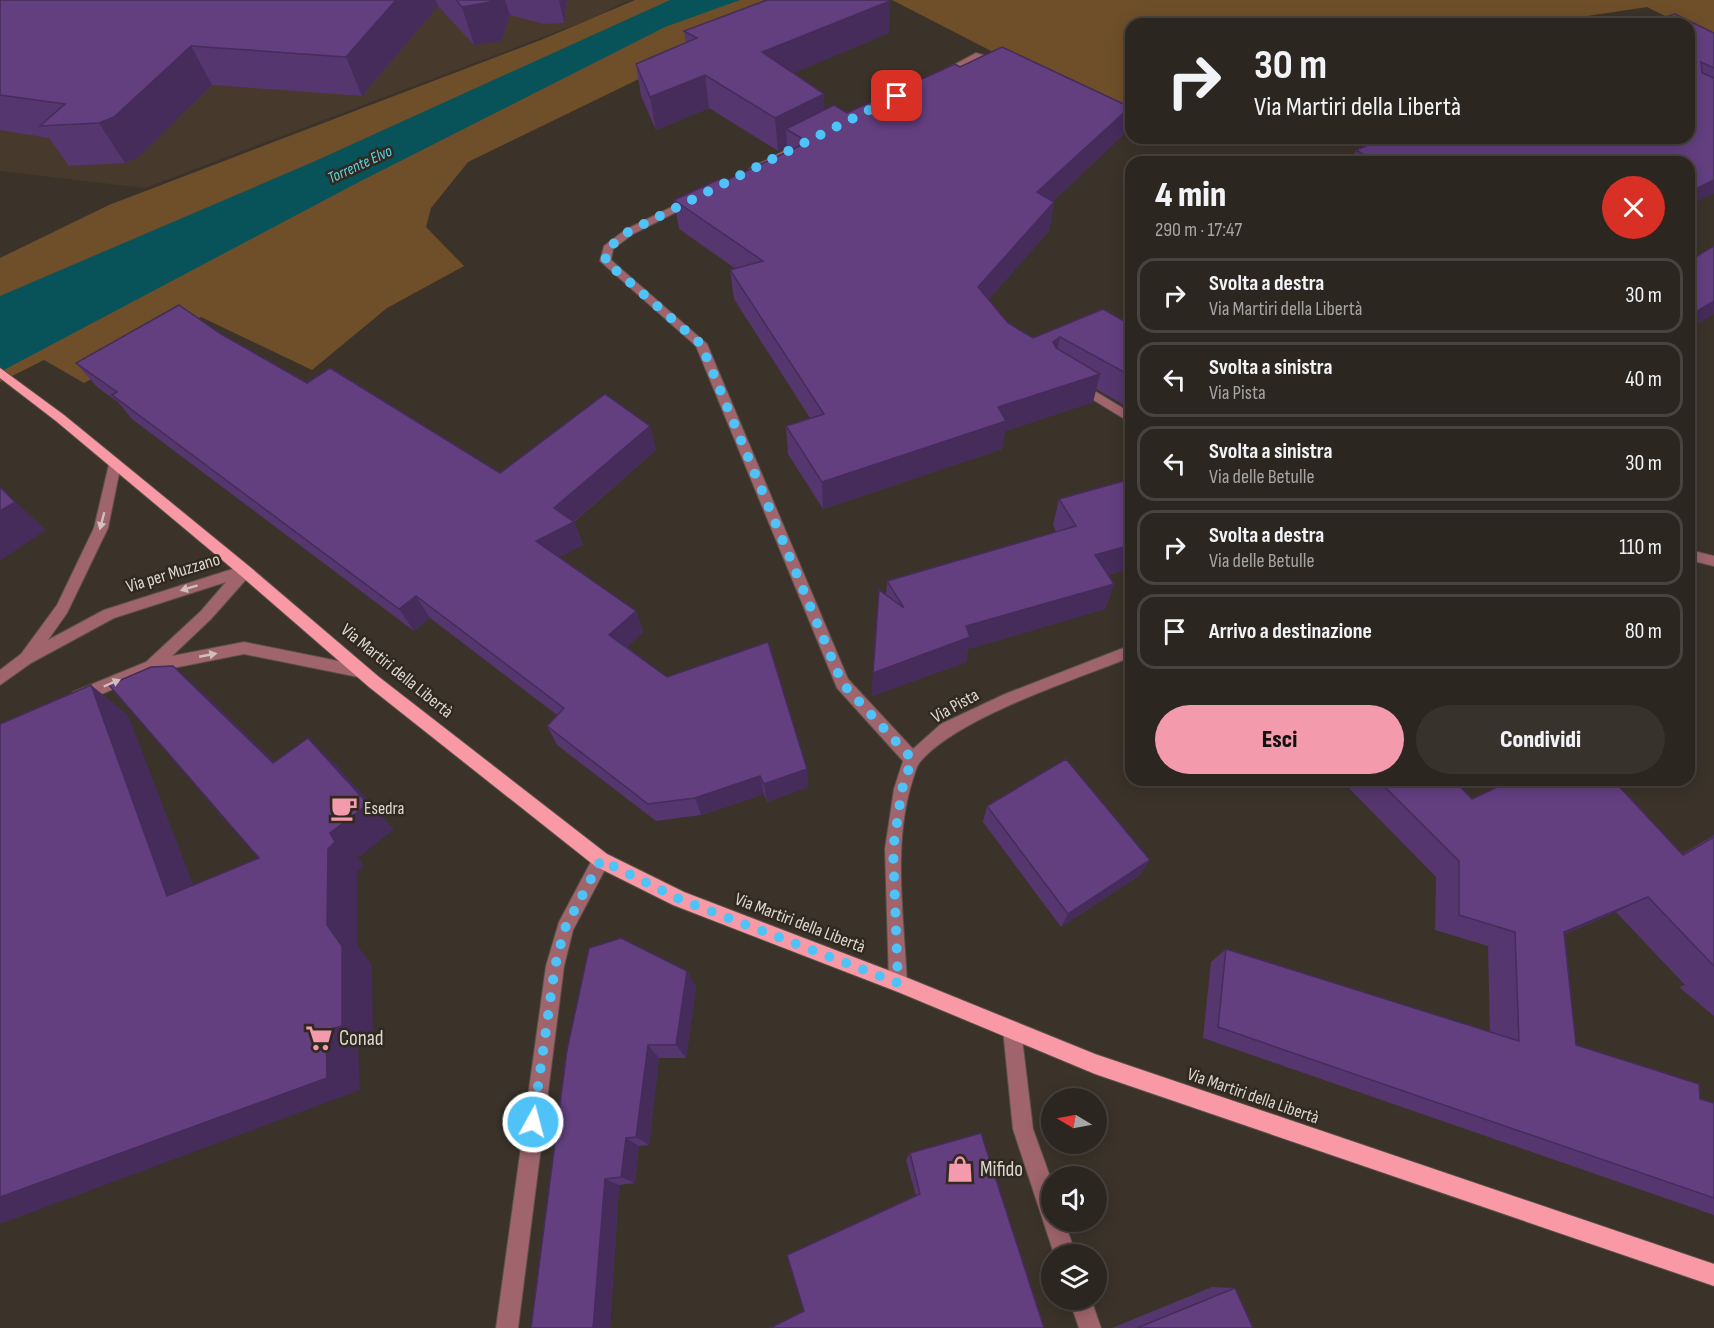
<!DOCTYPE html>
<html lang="it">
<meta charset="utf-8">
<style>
:root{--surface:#2c2620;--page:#38322d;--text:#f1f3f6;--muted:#a6a5a5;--line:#48433e;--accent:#f39aac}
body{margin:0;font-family:"Sofia Sans Condensed",sans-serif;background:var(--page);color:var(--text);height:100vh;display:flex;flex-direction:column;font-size:22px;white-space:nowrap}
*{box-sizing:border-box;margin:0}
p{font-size:20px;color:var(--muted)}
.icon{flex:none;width:33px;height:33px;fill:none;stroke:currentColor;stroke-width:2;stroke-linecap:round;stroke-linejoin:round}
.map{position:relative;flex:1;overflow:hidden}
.details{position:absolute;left:1125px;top:156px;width:570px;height:630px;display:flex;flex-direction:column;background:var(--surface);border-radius:18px;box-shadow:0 3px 15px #0003,0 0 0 2px var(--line)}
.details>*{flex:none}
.hud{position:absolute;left:1125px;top:18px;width:570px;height:126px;border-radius:18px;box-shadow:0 3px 15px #0003,0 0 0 2px var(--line);background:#2c2620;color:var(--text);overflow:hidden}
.needle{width:39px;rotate:280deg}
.controls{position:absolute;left:1041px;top:1088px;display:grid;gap:12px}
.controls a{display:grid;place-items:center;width:66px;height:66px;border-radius:50%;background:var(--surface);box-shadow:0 3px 15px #0003,0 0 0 2px var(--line);font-size:30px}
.pin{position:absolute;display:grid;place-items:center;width:51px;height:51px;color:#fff;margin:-26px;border-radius:12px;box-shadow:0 3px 9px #0006}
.me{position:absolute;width:66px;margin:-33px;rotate:7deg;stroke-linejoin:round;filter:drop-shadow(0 0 4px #0008)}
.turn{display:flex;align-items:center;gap:21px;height:126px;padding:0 30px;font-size:27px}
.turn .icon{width:78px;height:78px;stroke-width:2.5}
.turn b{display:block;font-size:42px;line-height:51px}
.round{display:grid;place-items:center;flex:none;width:63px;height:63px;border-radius:32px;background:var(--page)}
.overview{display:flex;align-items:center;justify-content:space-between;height:102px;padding:0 30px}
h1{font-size:36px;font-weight:800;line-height:45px}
.action{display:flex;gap:12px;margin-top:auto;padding:12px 30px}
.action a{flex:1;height:69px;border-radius:36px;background:var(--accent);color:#111;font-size:24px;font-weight:800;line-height:69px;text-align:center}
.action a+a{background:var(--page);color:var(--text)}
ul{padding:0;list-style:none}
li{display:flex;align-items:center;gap:18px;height:75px;margin:0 12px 9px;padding:0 18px;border:3px solid var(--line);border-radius:18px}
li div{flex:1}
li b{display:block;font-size:22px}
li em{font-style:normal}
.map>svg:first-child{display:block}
</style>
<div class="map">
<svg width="1714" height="1328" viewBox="0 0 1714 1328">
<rect width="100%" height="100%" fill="#3b332a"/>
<path fill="#473a2c" d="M0,0H629L590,19L145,188L0,171Z"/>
<g fill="#6f4f2a">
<path d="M635,0H830L678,60L468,162L431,208L426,227L464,266L387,308L312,370L201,317L84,383L44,360L0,382V258L109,205L541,40Z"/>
<path d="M892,0H1714V36L1689,24H1681L1647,7L1534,24H1131V101L1112,113Z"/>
</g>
<path fill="#08525a" d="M670,0H740L665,27L355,184L0,372V296L313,162Z"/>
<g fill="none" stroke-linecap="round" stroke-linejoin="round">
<defs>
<g id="minor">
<path d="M976,53L983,55L944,76L937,74Z"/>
<path d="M805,140L808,141V145L758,171L749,169Z"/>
<path d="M692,197L697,200L696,202L633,234L613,249L611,260L707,344L848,679L913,749L941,724L1005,694L1131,645V657C1075,680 958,717 920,762C916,766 915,774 913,779C892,843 904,917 907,983L904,989L898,992L892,989L889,983L885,849L894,789L903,761L837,688L696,346L600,261L604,246L625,230Z"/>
<path d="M1078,381L1131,413V423L1074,388V382Z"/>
<path d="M115,459L121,464L108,528L67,613L48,640L104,610L245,565L252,571L250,575L211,619L172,656L244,642L363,666L368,668L371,672L368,676L363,678L244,654L153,672L83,702L78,704L73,702L70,697L73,692L146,662L201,611L226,582L114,618L31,663L0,685V670L21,654L57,605L94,528L109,464Z"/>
<path d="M1689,550L1714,556V566L1689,560Z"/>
<path d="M601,852L607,854L610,860L573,930L564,966L518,1328H496L546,966L559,922L595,854Z"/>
<path d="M1012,1021L1019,1023L1021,1030L1033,1129L1052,1182V1221H1064L1076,1254H1054L1013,1129L1003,1030L1005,1023Z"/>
<path d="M1069,1299H1091L1101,1328H1079Z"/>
</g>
<path id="major" d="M0,368L64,415L250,567L379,677L607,854L684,892L898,974L1095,1054L1714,1264V1286L1095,1074L898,992L673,905L595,866L369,687L240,575L56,421L0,378Z"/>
</defs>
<use href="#minor" stroke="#585148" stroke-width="2"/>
<use href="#major" stroke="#585148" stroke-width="2"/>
<use href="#minor" fill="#9f646c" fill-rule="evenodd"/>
<use href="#major" fill="#f999a6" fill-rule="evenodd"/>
</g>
<g fill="#55366e">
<path d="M0,0H567L564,23L543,24L510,15L501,41L474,45L438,6L362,96L212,85L139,157L125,163L69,166L49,138L0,130Z"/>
<path d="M1689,24L1714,33V193L1689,205V162H1351L1356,150L1689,138Z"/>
<path d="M684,31L889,33L793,73L825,110L847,113L960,67L1123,135L1053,201L1054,202L1049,231L988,300L1008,323L1033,338L1131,323V409L1096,389L1093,402L1005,431L1002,449L823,509L788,454L786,426L810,418L734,299L730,270L736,269L679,229L674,200L725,181L788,152L787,146L778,151L709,108L656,130L641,96L636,64L686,43Z"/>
<path d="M221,334L307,383L500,473L650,426L656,450L574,522L583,545L559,557L636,611L643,632L627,647L667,677L807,769L808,787L767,802L764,794L701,815L656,821L557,745L547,726L557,715L430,618L414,631L132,419L118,402L97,387L76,363Z"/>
<path d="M1131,479V568L1108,575L1114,584L1105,609L968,649L966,662L872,696L873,673L886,595L887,581L1056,532L1053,525L1059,499Z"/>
<path d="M1341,780H1437L1439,782L1472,799L1682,854L1714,835V1016L1679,987L1685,985L1616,912L1565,934L1576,1045L1700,1099L1714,1103V1215L1203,1038L1211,962L1226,949L1490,1032L1488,946L1435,930L1436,877Z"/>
<path d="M987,806L1140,875L1061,927L983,822Z"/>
<path d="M687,971L696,987L686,1058H659L649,1145L639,1146L635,1183L619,1185L610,1328H531L567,1050Z"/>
<path d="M910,1153L1044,1328L804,1310L916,1196L906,1160Z"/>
<path d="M1212,1287L1235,1288L1253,1328H1112Z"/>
</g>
<g fill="#452c5a">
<path d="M396,0H436L438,6L362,96L346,57Z"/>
<path d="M491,0H505L510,15L501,41L474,45L462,7Z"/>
<path d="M559,0H567L564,23Z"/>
<path d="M890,1L889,33L765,85L762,52Z"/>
<path d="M191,46L212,85L139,157L125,163L99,123Z"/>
<path d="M705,75L709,108L656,130L650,97Z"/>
<path d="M824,94L825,126L786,129L787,146L778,151L775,118Z"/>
<path d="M1130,107L1123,135L1032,221L1037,192Z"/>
<path d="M1606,138H1639L1590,160L1604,139Z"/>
<path d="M1714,180V193L1689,205V192Z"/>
<path d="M1054,202L1049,231L974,316L978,287Z"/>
<path d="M1714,301V314L1689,329V316Z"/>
<path d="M1060,337L1054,365L1053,342Z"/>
<path d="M1100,374L1093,402L1005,431L1002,449L823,509L822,482L998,407Z"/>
<path d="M650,426L656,450L572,523L574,522L583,545L546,564L536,541L554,508Z"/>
<path d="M0,487L46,530L0,561Z"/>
<path d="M1131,545V568L1087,581L1095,555Z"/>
<path d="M1114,584L1105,609L968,649L966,662L872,696L873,673L966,626Z"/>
<path d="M416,596L430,618L414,631L399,609Z"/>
<path d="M636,611L643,632L618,656L609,635Z"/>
<path d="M173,666L207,696L303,790L273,763Z"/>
<path d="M91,685L128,715L206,918L167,896Z"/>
<path d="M308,738L336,765L394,829L358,858L364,866L357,872V945L372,965L373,1041L358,1045L360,1090L0,1224V1197L326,1030L328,849Z"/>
<path d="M807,769L808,787L767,802L764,784Z"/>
<path d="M760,776L764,794L701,815L695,798Z"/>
<path d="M1150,860L1140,875L1061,927L1068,914Z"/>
<path d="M1648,897L1616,912L1536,946L1564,932Z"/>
<path d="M687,971L696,987L686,1058L676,1045Z"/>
<path d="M648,1045L659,1058L649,1145L636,1137Z"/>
<path d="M626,1138L639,1146L635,1183L621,1177Z"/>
<path d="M605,1179L619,1185L610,1328H593Z"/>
</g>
<g fill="#633f80" stroke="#452c5a" stroke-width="1.5">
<path d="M0,0H396L346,57L191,46L114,117L99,123L40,126L65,104L0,95Z"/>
<path d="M456,0H491L490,2L462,7Z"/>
<path d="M767,0H888L890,1L762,52L824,94L775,118L705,75L650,97L636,64L697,38L684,31Z"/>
<path d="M1675,14L1714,33V68L1701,62L1702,73L1714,78V180L1689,192V162H1376L1356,150L1385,138H1606L1604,139L1603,143H1619L1631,138H1689V24H1642Z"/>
<path d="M1002,47L1130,107L1037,192L1054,202L978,287L1008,323L1033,338L1103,309L1129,324L1131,323V376L1060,337L1053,342L1056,348L1100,374L998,407L1006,421L822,482L786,426L824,414L730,270L763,261L674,200L720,179L725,181L808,142L786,129L834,105L847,113L955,64L960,67Z"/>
<path d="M1714,246V301L1689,316V261Z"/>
<path d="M179,305L221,334L307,383L330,368L500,473L605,394L650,426L554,508L574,522L536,541L636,611L609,635L667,677L768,642L807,769L764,784L760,776L695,798L648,804L547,726L564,708L416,596L399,609L112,395L117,392L76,363Z"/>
<path d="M1131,479V545L1095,555L1114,584L966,626L970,637L873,673L879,590L904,608L887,581L1076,526L1059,499Z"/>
<path d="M0,487L15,502L0,511Z"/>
<path d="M173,666L273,763L308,738L368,804L330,833L335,842L328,849L327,925L342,946V1026L326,1030L327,1078L0,1197V724L91,685L167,896L259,858L109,685L151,667Z"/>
<path d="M1066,759L1150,860L1068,914L987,806Z"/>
<path d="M1378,780H1437L1439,782L1443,780H1454L1472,799L1512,780H1613L1683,855L1714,837V966L1648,897L1564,932L1576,1045L1699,1084L1700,1099L1714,1103V1198L1218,1027L1226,949L1519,1041L1515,932L1459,915V861Z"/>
<path d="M621,938L687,971L676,1045H648L636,1137L626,1138L621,1177L605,1179L593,1328H531L567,1050L589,948Z"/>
<path d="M981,1133L1044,1328H770L804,1311L787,1255L920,1194L910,1153Z"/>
<path d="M1235,1288L1253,1328H1137Z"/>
</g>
<defs><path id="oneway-solid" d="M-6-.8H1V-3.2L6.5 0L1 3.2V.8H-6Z" transform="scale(1.5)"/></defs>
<g fill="#d0c0bd">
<use href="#oneway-solid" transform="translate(102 521) rotate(105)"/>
<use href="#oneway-solid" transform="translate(189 588) rotate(163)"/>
<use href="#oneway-solid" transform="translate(208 655) rotate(-11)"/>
<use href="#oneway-solid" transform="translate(112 683) rotate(-23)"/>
</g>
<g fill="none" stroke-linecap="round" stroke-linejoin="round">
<path stroke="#4fc3f7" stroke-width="10" stroke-dasharray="0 18" d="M533,1122L555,966L565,928L601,860L679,899L898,983L893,849L902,789L912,759L842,683L701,344L605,261L608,248L628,232L897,96"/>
</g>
<defs>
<symbol id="cafe-bare" viewBox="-9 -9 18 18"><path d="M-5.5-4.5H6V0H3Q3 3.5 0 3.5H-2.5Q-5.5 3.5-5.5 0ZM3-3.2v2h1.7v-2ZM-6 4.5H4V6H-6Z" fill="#f39aac" stroke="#312920" stroke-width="2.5" paint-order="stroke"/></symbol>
<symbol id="supermarket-bare" viewBox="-9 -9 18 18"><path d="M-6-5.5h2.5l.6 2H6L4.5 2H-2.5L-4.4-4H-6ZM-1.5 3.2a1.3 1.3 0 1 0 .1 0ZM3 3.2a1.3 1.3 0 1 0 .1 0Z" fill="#f39aac" stroke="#312920" stroke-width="2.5" paint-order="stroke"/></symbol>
<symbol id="shop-bare" viewBox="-9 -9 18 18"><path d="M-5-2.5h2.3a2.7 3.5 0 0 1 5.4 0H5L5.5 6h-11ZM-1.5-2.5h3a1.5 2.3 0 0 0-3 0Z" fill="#f39aac" stroke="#312920" stroke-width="2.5" paint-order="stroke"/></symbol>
</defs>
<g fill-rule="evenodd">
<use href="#cafe-bare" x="325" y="789" width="38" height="38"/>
<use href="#supermarket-bare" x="300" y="1019" width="38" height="38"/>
<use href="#shop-bare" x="941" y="1150" width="38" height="38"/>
</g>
<g text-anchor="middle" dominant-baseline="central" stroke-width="5" stroke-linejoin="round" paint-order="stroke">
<g font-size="16" font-style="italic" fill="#58d7e4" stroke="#312920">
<text transform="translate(360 165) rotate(-25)">Torrente Elvo</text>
</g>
<g font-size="18" fill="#dcd7d1" stroke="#312920">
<text transform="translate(173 573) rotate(-17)">Via per Muzzano</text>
<text transform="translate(397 671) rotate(39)">Via Martiri della Libertà</text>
<text transform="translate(955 706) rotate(-29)">Via Pista</text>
<text transform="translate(800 923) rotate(21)">Via Martiri della Libertà</text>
<text transform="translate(1253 1096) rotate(19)">Via Martiri della Libertà</text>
</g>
<g font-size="18" fill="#dcd7d1" stroke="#312920" text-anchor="start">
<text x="364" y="808">Esedra</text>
</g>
<g font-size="21" fill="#dcd7d1" stroke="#312920" text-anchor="start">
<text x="339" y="1038">Conad</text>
<text x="980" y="1169">Mifido</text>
</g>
</g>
</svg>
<div class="controls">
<a><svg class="needle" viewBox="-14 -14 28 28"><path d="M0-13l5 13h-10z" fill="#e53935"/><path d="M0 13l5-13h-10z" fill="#a6a5a5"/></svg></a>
<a><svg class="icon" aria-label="sound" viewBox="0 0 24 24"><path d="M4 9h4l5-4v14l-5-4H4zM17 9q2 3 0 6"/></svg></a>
<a><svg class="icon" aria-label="layers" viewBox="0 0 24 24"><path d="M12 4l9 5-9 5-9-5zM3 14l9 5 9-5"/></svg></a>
</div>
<div class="pin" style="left:897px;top:96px;background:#d93025"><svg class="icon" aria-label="arrive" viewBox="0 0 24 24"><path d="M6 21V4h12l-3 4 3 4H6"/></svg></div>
<svg class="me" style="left:533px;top:1122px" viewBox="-20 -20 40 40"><circle r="17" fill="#4fc3f7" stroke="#fff" stroke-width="3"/><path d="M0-11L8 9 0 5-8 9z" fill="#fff"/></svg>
<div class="hud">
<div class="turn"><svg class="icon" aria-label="right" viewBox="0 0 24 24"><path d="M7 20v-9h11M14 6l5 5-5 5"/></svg><div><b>30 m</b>Via Martiri della Libertà</div></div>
</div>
<section class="details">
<div class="overview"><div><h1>4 min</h1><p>290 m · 17:47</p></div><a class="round" style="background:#d93025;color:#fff"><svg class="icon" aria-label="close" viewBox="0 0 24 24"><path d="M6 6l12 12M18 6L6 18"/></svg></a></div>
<ul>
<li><svg class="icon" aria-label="right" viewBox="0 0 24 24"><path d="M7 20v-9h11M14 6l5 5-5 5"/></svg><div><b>Svolta a destra</b><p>Via Martiri della Libertà</p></div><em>30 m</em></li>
<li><svg class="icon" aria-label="left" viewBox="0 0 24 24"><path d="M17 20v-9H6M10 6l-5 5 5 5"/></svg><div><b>Svolta a sinistra</b><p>Via Pista</p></div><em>40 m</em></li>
<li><svg class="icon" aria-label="left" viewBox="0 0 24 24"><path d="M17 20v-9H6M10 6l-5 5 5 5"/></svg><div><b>Svolta a sinistra</b><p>Via delle Betulle</p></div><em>30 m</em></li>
<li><svg class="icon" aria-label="right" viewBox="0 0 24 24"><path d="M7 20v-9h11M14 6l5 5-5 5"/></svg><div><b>Svolta a destra</b><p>Via delle Betulle</p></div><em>110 m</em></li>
<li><svg class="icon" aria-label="arrive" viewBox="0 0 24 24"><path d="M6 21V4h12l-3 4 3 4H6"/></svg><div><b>Arrivo a destinazione</b></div><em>80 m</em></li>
</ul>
<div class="action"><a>Esci</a><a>Condividi</a></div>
</section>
</div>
